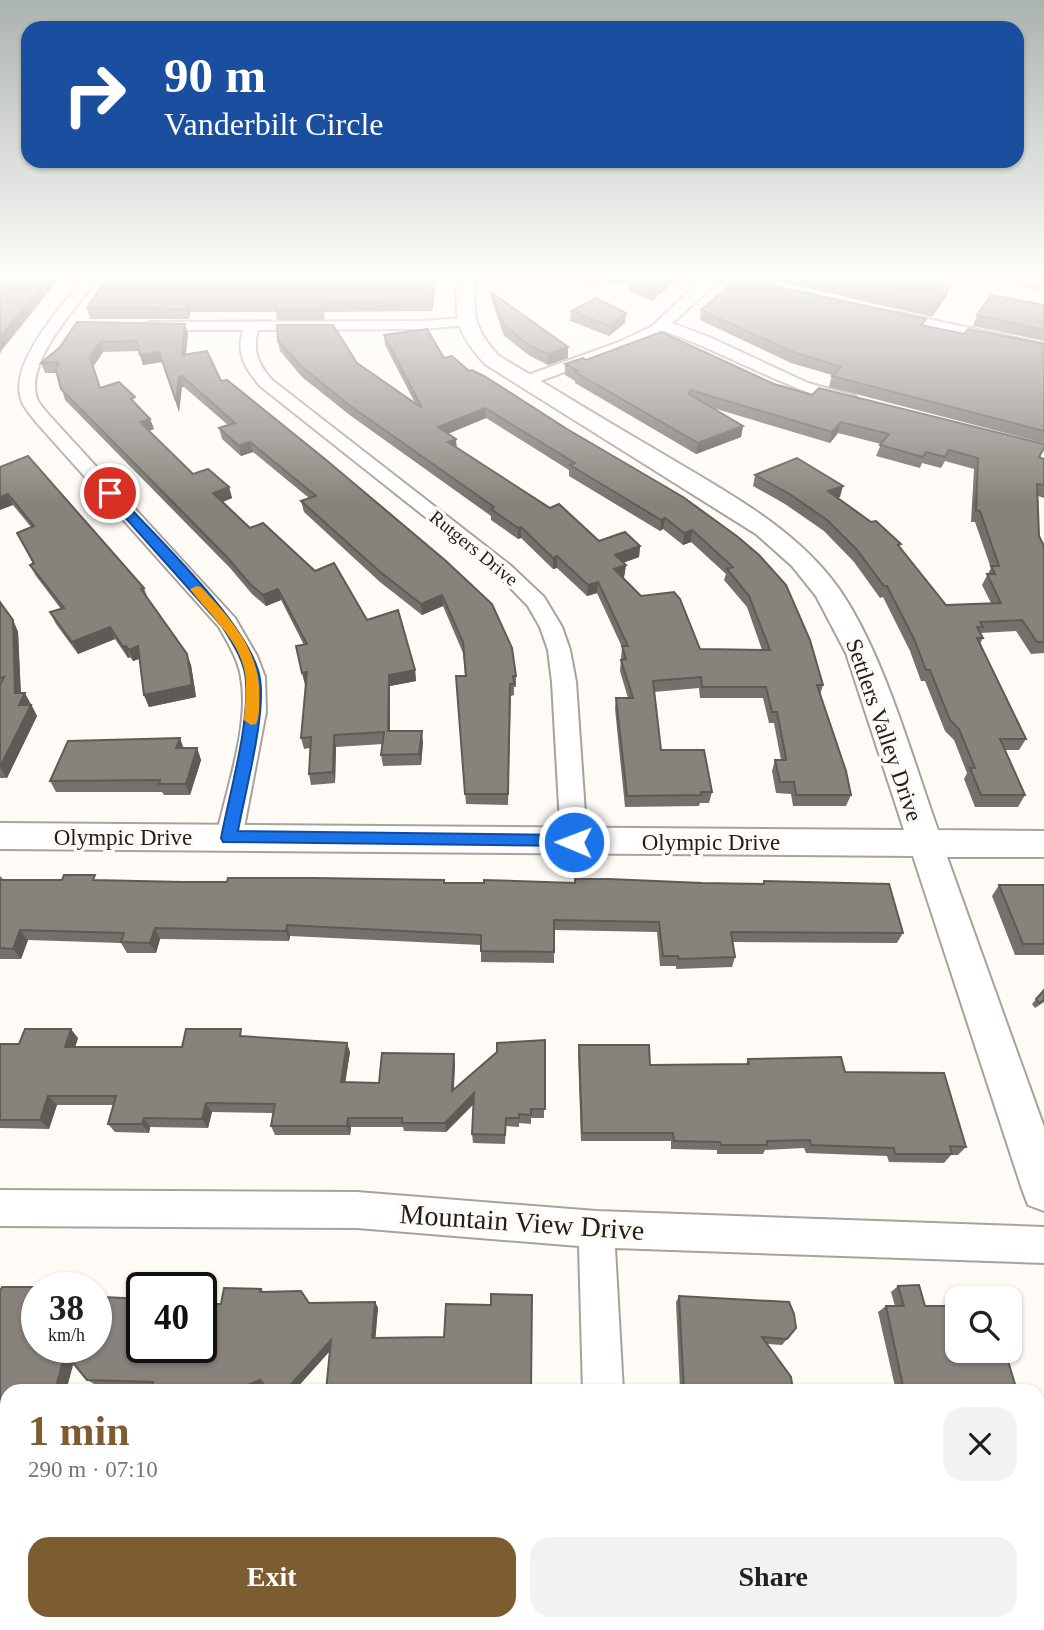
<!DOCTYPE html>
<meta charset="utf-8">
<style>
:root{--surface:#fff;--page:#f2f2f2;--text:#202124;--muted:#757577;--accent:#7c5d32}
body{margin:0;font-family:"Times New Roman",serif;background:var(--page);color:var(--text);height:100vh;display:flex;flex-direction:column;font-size:26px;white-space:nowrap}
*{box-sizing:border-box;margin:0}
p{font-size:23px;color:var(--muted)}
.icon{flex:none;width:38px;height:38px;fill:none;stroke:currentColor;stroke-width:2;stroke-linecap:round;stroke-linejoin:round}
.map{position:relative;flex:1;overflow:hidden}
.details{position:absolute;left:0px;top:1384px;width:1045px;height:247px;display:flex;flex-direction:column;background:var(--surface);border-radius:21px 21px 0 0;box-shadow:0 2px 5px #0004}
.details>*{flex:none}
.banner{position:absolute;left:21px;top:21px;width:1003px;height:147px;border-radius:21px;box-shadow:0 2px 5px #0004;background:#1a4fa0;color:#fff;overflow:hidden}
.buttons{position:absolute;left:945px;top:1286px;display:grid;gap:14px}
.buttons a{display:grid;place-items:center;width:77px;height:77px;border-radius:14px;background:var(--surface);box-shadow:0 2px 5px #0004;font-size:35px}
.speed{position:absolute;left:21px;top:1272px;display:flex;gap:14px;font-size:35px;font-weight:700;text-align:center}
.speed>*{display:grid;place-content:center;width:91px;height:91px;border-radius:50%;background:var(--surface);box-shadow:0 2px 5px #0004;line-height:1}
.speed small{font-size:18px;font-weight:400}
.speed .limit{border:4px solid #111;border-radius:10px;background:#fff;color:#111}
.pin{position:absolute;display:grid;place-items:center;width:60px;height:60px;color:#fff;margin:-30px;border:4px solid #fff;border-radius:50%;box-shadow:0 2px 7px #0007}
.me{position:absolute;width:77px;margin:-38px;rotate:271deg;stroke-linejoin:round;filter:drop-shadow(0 0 5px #0008)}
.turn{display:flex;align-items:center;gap:24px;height:147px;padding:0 28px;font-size:32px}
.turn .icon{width:91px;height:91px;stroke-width:2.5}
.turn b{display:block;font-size:49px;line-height:60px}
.round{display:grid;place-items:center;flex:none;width:74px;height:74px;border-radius:21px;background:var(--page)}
.head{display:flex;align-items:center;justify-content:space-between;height:119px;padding:0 28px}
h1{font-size:42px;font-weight:600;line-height:52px;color:var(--accent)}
.cta{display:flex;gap:14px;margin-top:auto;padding:14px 28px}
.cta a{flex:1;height:80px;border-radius:21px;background:var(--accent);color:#fff;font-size:28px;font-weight:600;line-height:80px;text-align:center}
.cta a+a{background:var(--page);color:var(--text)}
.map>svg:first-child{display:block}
</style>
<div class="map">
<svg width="1044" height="1630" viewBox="0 0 1044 1630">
<rect width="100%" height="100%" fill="#fefaf5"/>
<path fill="#f7e0c2" d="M0,1508H7V1624H191L190,1630H0Z"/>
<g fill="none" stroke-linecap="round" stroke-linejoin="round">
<path stroke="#f0b257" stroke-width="4.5" d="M977,275L1044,289"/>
<defs>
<g id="minor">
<path d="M86,275H101C80,303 21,364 38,401C41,406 45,410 48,414L235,618L257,656L265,677L266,712L242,838L238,845L229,848L220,845L216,838C226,790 250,725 241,677C238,659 228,643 219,627L36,422C31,415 23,407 21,399C9,361 65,303 86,275Z"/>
<path d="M705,275H732L773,285L775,288L768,292L719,281L672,323L709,337L808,383L855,396L857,400L855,404L849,405C784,389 727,353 664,331L629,348L532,384H520L518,381L520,378L619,342L651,327Z"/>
<path d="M891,311L1044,344V354L886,318L884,315Z"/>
<path d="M463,318L470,322L468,325L422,329L258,330C252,351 258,364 272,380L510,565L544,597L562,627L570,650L576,682L587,842L584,849L574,853L564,849L561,842L552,682L548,650L540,627L528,606L496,573L260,386C245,368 236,354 243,330H150L143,326L150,322L422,321Z"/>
<path d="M0,1190L357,1192L596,1211L1044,1227V1263L615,1248L623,1391H583L579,1246L357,1228L0,1226Z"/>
<path d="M589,1624H633L635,1630H589Z"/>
</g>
<path id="tertiary" d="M458,275H476C473,313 472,327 499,356C554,389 608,422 663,454C726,492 796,528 839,589C884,654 911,755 938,830L1044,831V857H947L1044,1127V1211L1028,1205L1022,1189L913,856L0,849V823L904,830L846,653L816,596L792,566L756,534L485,364C456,332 454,318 458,275Z"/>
</defs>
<use href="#minor" stroke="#a7a29c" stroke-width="4"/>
<use href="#tertiary" stroke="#a7a29c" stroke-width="4"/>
<use href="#minor" fill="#fff" fill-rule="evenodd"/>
<use href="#tertiary" fill="#fff" fill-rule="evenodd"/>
</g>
<g fill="#74706b" fill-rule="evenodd">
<path d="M438,275L432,311L324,312L325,320H277L276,312H190L189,319H90L87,308Z"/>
<path d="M504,275H682L652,301L629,291L630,284L611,283L601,279L599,282L504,277Z"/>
<path d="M750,275H912L941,281L940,283L947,295L932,317Z"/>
<path d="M491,292L568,347V358L548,365L530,356L504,336L492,302Z"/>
<path d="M1044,305V341L973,326L977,315Z"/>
<path d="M701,310L924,325L964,334L1044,344V443L829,387L832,375L791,363L700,320Z"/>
<path d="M571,311L626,313L625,323L609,336L570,321Z"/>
<path d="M185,324L188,334L186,354L325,459L516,676V687H514V695L511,696L508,805L466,804L456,676H465L463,653L443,606L422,615L380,582L304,512L301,501L309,498L253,452L241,456L222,439L219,428L228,425L184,387H182L179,412L162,362L143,365L139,351L103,352L93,367L100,387L137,405L150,419L154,429L149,431L193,474L229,487L232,498L223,502L250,528L367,620L415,670L416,681L390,686V731L423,742L421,765L383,766L381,755L383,744L336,747L335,783L311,785L309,774L310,748L304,749L301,738L306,684L305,685L304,645L281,600L266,606L252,594L230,568L65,400L57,373H45L41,363L60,347Z"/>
<path d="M384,335L444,358L469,371L683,497L823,685L820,695L851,795L846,806H793L791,794L776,793L772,771L775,760H781L774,723H769L763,698H700L699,688L654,692L661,750L712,792L709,803H700L699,806L625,807L615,709L616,698H628L620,671L622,647L597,593L587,596L557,568L553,569L521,538L518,539L491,520V516L351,416L302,377L280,351L278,341L357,363L415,403L385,345ZM486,418L569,470V476L660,531L663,529L683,545L691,542L726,574L724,580L747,607L762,650L700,649L641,596L623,577H624L626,565L623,563L639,557L640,546L599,541L456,448L448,434Z"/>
<path d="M586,360L774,384L1044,459V498L1038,496L1039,536L1044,546V653L1031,654L1016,631L980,633L983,638L980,644L1026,739L1019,750H1005L1025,795L1018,807H975L964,779L967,773L954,740L945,731L925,681H921L910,651L883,597L880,598L854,562L824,531L785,504L753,486L755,475L840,497L837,498L900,548L946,605L991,603L982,585L991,568L975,522H971L974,469L945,461L941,468L922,463L920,468L876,456L881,444L838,433L830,443L713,408L743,426L741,437L696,454L575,383V381L565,375V364Z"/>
<path d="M0,467L144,588L148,599L191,665L196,697L149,707L144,695L139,659L133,661L130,657L128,658L115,639L78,654L56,624L50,612L61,609L36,576L30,565L33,564L17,533L31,527L13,505L0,509Z"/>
<path d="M0,602L13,620L18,632L21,693L31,704L37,716L7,778H0Z"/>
<path d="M184,748H197L201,760L190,795H164L162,792H56L50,781Z"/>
<path d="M0,876L4,880L183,882L763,884L764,881L903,933L897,943L733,942L735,957L732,967L676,969V966H660L657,932L554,930V963L481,962V945L290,936L289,941L160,939L156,953H127L121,943L28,940L21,959H0Z"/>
<path d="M999,885H1044V955H1015L992,896Z"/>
<path d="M1044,990V1002L1035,1008L1032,1004Z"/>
<path d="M244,1036L350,1052L345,1082L379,1083L455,1063L454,1089L545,1040L544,1118H531V1124L519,1123V1127L506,1126L505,1144L473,1143L472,1134L474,1104L446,1132L404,1131L403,1127H351L350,1135H275L271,1126L273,1113L212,1112L208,1128L150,1127L149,1133L115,1132L108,1124L113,1105H57L49,1129L0,1128V1044H19L78,1038L75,1047H182Z"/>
<path d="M579,1045L650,1065L746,1064L748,1059L845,1072L966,1147L958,1155H951L944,1163L889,1162L887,1156L806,1153L804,1148L765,1150L763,1154H717V1150L671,1149V1141H581L578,1054Z"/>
<path d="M898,1286L925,1306L1017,1391H896L878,1312L886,1306H895L891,1292Z"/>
<path d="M261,1289L264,1292L309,1303L375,1302L378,1308L375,1338L531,1391L330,1351L294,1391H270L265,1385L250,1391H151L152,1386L96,1385L87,1380L73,1363L66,1391H7V1426H0V1291L37,1348H142L221,1304Z"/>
<path d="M679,1296L787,1339L782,1345L767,1344L793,1391H680L676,1302Z"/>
<rect x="702" y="1624" width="67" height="6"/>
<path d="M957,1624H1038L1044,1630H958Z"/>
</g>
<g fill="#5e5b57">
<path d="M51,275H62L2,350L0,354V337Z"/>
<path d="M436,275H438L432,311L431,301Z"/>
<path d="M671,275H682L652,301L653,291Z"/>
<path d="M950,286L947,295L932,317L935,307Z"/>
<path d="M188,302L190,312L189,319L187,309Z"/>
<path d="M626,313L625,323L609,336L610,326Z"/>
<path d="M185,324L188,334L184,365L182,355Z"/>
<path d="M100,342L103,352L93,367L90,357Z"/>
<path d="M568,347V358L548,365V354Z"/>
<path d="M159,352L162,362L143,365L140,355Z"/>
<path d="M182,376L184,387H182L179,412L176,401L179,377Z"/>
<path d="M485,408L486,418L439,437L438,427Z"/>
<path d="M150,419L154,429L143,433L140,422Z"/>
<path d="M841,422L838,433L830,443L832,432Z"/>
<path d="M743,426L741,437L696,454L698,443Z"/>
<path d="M456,439L457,450L448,442Z"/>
<path d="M250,442L253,452L241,456L239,446Z"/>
<path d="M843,486L840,497L825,503L828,491Z"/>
<path d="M229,487L232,498L217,504L213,493Z"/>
<path d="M8,494L13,505L0,510V497Z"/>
<path d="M665,518L663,529L660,531L661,520Z"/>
<path d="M521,527V538L518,539V528Z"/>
<path d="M692,530L691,542L683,545L684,533Z"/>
<path d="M640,546L639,557L614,566L615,555Z"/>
<path d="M557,556V568L553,569V558Z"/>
<path d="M626,565L624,577L613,580L614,569Z"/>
<path d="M598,582L597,593L587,596L588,585Z"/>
<path d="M278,589L281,600L266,606L263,595Z"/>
<path d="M442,595L443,606L422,615L421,604Z"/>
<path d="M13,620L18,632L21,700L25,693L37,716L7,778L0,767L19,705L15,693Z"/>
<path d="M110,627L115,639L78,654L72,642Z"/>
<path d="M126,646L130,657L128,658L123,647Z"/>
<path d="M138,646L142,658L133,661L129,650Z"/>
<path d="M187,654L191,665L196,697L149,707L144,695Z"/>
<path d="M415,670L416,681L390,686V743L388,731L389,675Z"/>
<path d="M307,672L310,684L305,685L302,673Z"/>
<path d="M422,731L423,742L421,765L419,754Z"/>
<path d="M334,735L336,747L335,783L333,772Z"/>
<path d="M180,738L184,749L176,748Z"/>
<path d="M197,748L201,760L190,795L186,784Z"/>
<path d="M287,925L290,936L289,941L286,931Z"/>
<path d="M155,928L160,939L156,953L150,943Z"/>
<path d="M20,930L28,940L21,959L13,949Z"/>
<path d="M71,1029L78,1038L72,1057L65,1047Z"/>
<path d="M347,1043L350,1052L344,1091L341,1082Z"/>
<path d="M454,1054L455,1063L453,1100L452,1091Z"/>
<path d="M474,1093L475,1102L446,1132L445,1123Z"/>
<path d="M48,1096L57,1105L49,1129L40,1120Z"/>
<path d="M206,1103L212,1112L208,1128L202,1119Z"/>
<path d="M144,1118L150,1127L149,1133L142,1124Z"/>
<path d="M348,1118L351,1127L350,1135L347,1126Z"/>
<path d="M37,1289V1312L31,1308Z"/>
<path d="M375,1302L378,1308L375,1344L372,1338Z"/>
<path d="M331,1340L335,1345L294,1391H285Z"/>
<path d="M65,1353L75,1358L66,1391H55Z"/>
<path d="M260,1380L265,1385L250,1391H233Z"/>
</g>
<g fill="#87827c" stroke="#5e5b57" stroke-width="2" fill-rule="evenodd">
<path d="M0,275H51L0,337Z"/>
<path d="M109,275H436L431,301L319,302L324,310H276L275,302H188L187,309L87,308Z"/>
<path d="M641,275H671L653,291L630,281Z"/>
<path d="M791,275H912L941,281L940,283L950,286L935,307Z"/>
<path d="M738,278L926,319L921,325L964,334L968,329L1044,344V431L832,376L841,367L793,352L701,310Z"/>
<path d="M491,292L568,347L548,354L530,346L504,325Z"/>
<path d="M991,295L1044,305V330L977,315Z"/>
<path d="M596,298L626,313L610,326L571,311Z"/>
<path d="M77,322L185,324L182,355L207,351L221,381L227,380L325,459L446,561L492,604L512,648L516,676H513L514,684H510L508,794H465L456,676H466L463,642L442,595L421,604L379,571L301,501L316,496L250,442L239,446L219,428L235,423L182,376L179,377L176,401L159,352L140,355L137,341L100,342L90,357L100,388L119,382L135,397L131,399L150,419L140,422L193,474L208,469L229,487L213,493L250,528L263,523L315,571L334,563L367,620L398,610L415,670L389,675L388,731H422L419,754L381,755L384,732L334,735L333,772L309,774L311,737L301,738L307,672L302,673L296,646L307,644L278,589L263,595L249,583L227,557L61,389L56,370L58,362L41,363L60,347Z"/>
<path d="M277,325H333L357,363L422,408L384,335L427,329L444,358L452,356L469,371L472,370L486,377L567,429L683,497L738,537L759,555L786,585L810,640L823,685H817L846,771L851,795H796L794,782H780L775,760H786L785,752L777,712H772L766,687H702L701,677L653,681L661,750H704L712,792H701V795L627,796L616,698H633L621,660L626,659L622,646H628L598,582L588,585L557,556L553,558L521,527L518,528L491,509L494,507L349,405L301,366L278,341ZM485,408L575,463L570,465L661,520L665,518L684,533L692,530L733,567L727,569L749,596L770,650L700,649L680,599L674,592L641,596L614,569L626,565L615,555L640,546L625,532L599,541L559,504L550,508L448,442L456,439L438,427Z"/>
<path d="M661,332L774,384L812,395L819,388L1044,444V448L1039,457L1044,459V485L1037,484L1039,536L1044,546V642H1037L1022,620L980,622L983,627H977L983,638H977L1026,739H1000L1025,795H981L970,768H975L959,729L950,720L930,670H926L914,639L887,586H884L857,550L827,520L788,493L755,475L797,458L843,486L828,491L871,522L876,521L901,544L898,545L946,605L1001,603L987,574H995L991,566H999L980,511L976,510L978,458L949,450L945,457L926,452L923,457L880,445L889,434L841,422L832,432L690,390L689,394L743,426L698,443L575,372L578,371L565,364L583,358L586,360Z"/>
<path d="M28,456L144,588L141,589L187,654L192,685L144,695L138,646L129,650L126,646L123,647L110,627L72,642L50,612L64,608L30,565L34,563L17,533L34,526L8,494L0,497V467Z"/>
<path d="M0,602L13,620L15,693H25L19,705H31L0,767V685L4,677L0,678Z"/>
<path d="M180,738L176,748H197L186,784H159L160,780L50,781L68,741Z"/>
<path d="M64,875H95L93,880L183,882H227L228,878H313L444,880V883H484V880L575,883V879H609L702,883L764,884V881L889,884L903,933L731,932L735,957L679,959L678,956H663L659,922L554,920V952L481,951V935L287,925L286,931L155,928L150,943L121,942L124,933L20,930L13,949L0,948V880H62Z"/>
<path d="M999,885H1044V944H1023Z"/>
<path d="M1044,990V1000L1039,1003L1036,999Z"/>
<path d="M25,1029H71L65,1047H182L186,1029H241L240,1036L347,1043L341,1082L379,1083L382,1053L454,1054L452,1091L497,1052V1043L545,1040V1109H531V1115L519,1114V1118H506L505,1135L472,1134L474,1093L445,1123H402V1118H348L347,1126H271L275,1104L206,1103L202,1119L144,1118L142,1124H108L116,1096H48L40,1120H0V1044H19Z"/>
<path d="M579,1045H649L650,1065L749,1064L748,1059L841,1057L845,1072L944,1073L966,1147L950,1146L952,1154H895L894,1148L811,1145L810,1140L767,1141V1145H721L720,1142L674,1141L673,1133H582Z"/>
<path d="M919,1285L925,1306H957V1351H1005L1017,1391H904L886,1306H904L898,1286Z"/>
<path d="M2,1287H38L31,1308H37V1348H96V1317H98L104,1297L142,1299V1348H201V1304H221L224,1288L261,1289L260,1292L301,1291L309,1303L375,1302L372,1338L444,1337L446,1304L491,1305V1294L532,1295L531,1391H326L331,1340L285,1391H270L260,1380L233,1391L215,1388L171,1387L170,1391H151L153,1382L87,1380L65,1353L55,1391H7V1422H0V1291Z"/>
<path d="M679,1296L789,1302L794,1314L796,1328L787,1339L762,1337L791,1377L793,1391H684Z"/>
<rect x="1038" y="1475" width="6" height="91"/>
<path d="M1038,1616H1044V1630H968L967,1624H1038Z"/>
<path d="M397,1624H497V1630H396Z"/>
<path d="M706,1624H769V1630H707Z"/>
</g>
<linearGradient id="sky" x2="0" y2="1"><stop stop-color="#abb3ae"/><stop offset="0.55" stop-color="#fffdfa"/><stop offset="1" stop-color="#fffdfa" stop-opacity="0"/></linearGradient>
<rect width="1044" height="504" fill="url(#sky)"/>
<path fill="#1a73e8" stroke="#114b97" stroke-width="2" d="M106,491H114C152,533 252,626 260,679C266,715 245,792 238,831L574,835L580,837L582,842L580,846L223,842L221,838C230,791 249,727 246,681C245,661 232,642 222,626L106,496Z"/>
<path fill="#f59e0b" d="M197,586L201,587C230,618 261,651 259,696C259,706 260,715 256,724L251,725L244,720C245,707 246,694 246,682C245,644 211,617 190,589Z"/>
<g text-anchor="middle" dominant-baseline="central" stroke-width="7" stroke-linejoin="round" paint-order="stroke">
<g font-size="19" fill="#201e1b" stroke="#fefaf5">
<text transform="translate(474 548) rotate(39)">Rutgers Drive</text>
</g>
<g font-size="23" fill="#201e1b" stroke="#fefaf5">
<text transform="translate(884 730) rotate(71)">Settlers Valley Drive</text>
<text x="123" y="837">Olympic Drive</text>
<text x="711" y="842">Olympic Drive</text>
</g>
<g font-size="28" fill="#201e1b" stroke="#fefaf5">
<text transform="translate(522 1222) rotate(4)">Mountain View Drive</text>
</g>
</g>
</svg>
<div class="buttons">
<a><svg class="icon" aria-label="search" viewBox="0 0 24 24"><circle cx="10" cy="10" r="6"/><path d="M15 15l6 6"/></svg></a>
</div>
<div class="speed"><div>38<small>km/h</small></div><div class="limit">40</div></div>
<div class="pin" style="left:110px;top:493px;background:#d93025"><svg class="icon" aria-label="arrive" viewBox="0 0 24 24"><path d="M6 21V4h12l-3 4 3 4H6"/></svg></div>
<svg class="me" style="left:574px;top:842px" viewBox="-20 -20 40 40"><circle r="17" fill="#1a73e8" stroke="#fff" stroke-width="3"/><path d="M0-11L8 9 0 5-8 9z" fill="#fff"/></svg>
<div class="banner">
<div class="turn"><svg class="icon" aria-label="right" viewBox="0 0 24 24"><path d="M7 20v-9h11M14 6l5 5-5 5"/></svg><div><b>90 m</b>Vanderbilt Circle</div></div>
</div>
<section class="details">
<div class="head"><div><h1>1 min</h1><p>290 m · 07:10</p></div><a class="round"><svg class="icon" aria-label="close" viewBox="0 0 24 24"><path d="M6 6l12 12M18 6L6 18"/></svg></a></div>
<div class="cta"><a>Exit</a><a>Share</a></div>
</section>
</div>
